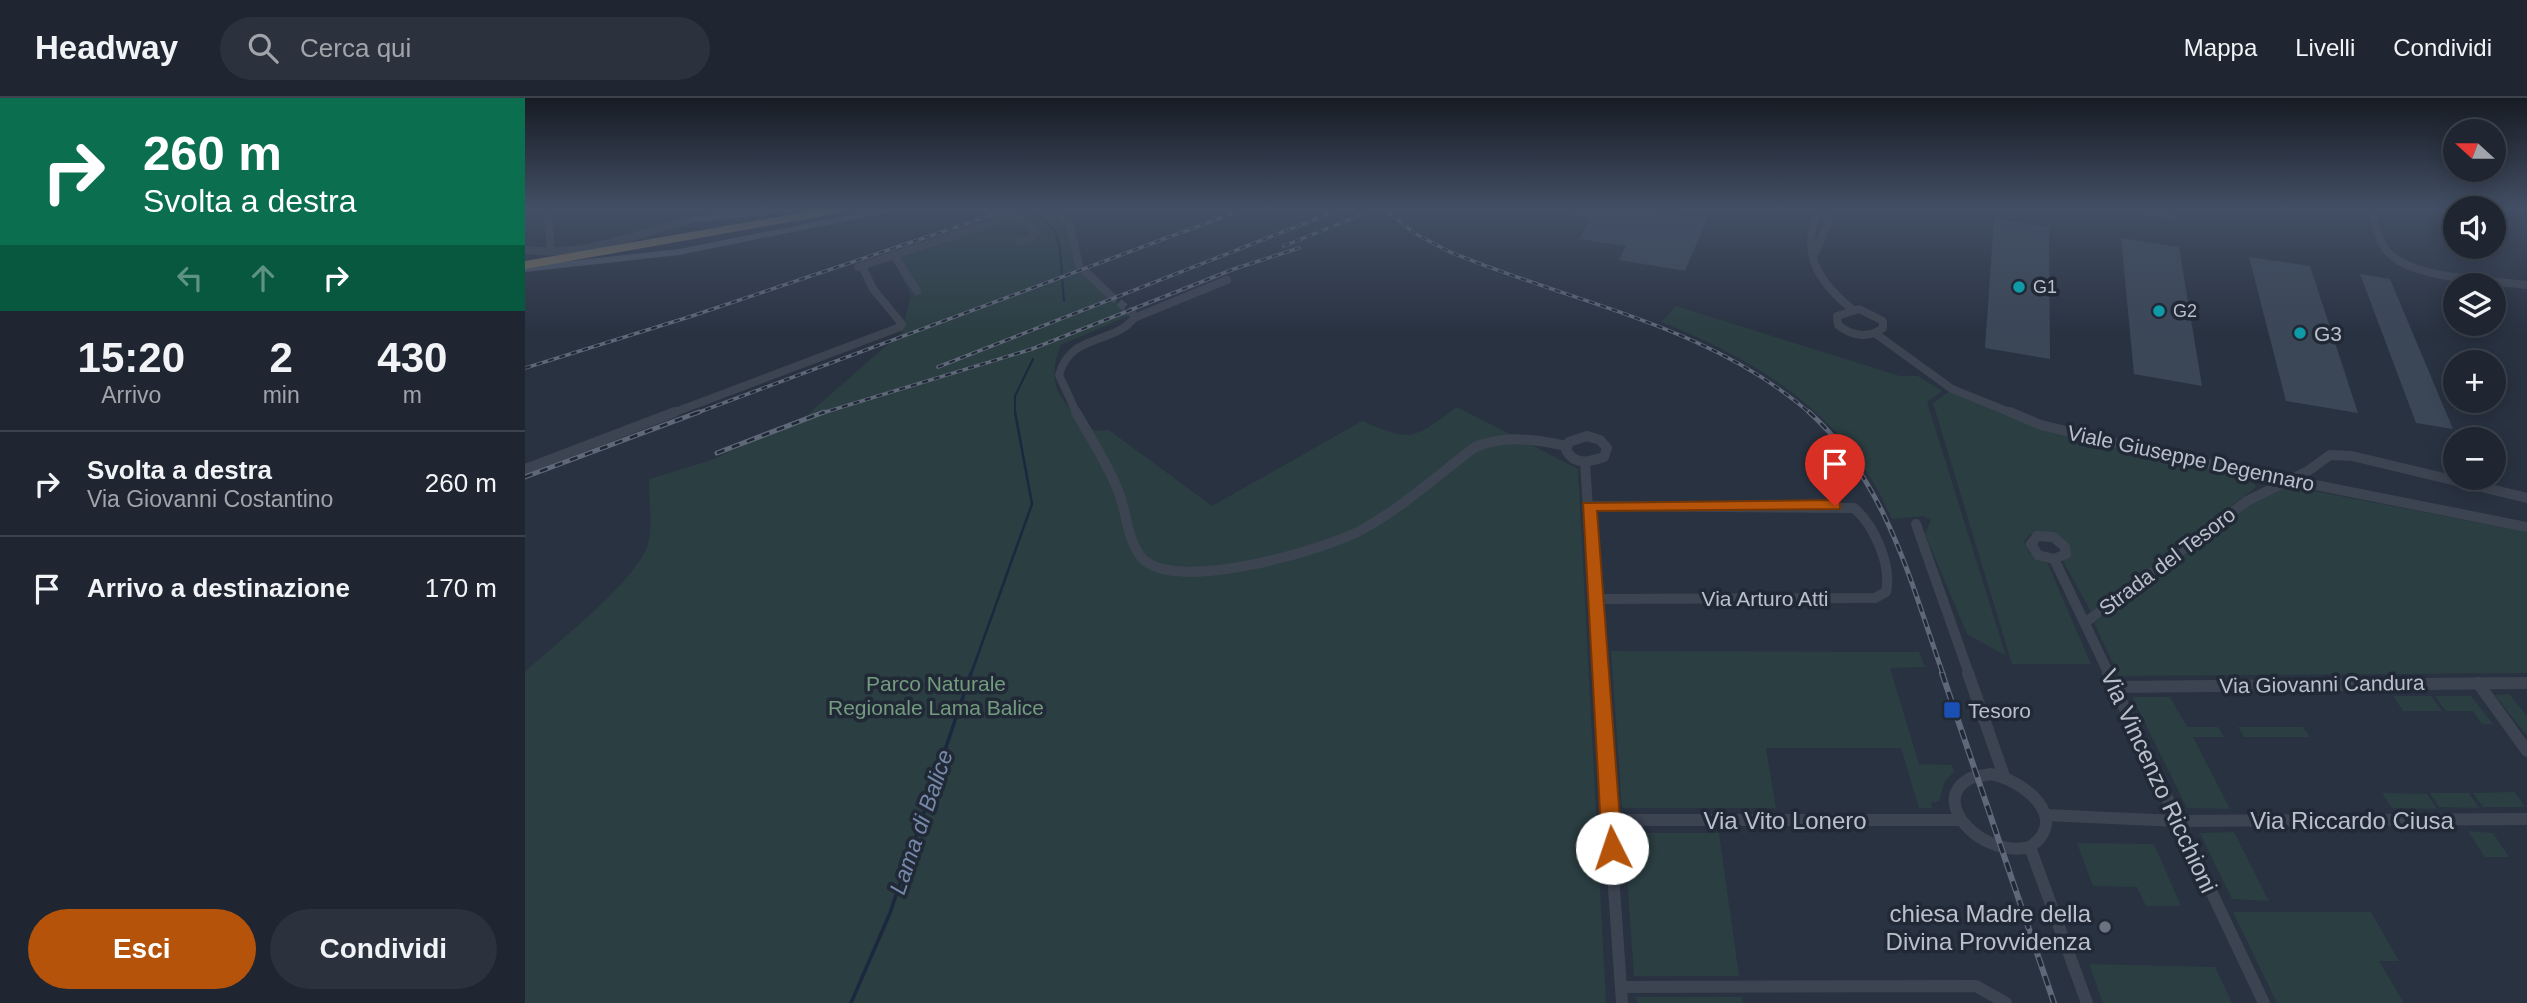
<!DOCTYPE html>
<html lang="it">
<meta charset="utf-8">
<style>
:root{--surface:#1f2631;--page:#2c323d;--text:#f1f3f6;--muted:#a1a5ab;--line:#3c434d;--accent:#b45309}
body{margin:0;font-family:Helvetica,sans-serif;background:var(--page);color:var(--text);height:100vh;display:flex;flex-direction:column;font-size:26px;white-space:nowrap}
*{box-sizing:border-box;margin:0}
p{font-size:23px;color:var(--muted)}
.icon{flex:none;width:38px;height:38px;fill:none;stroke:currentColor;stroke-width:2;stroke-linecap:round;stroke-linejoin:round}
.map{position:relative;flex:1;overflow:hidden}
.panel{display:flex;flex-direction:column;background:var(--surface);width:525px}
.panel>*{flex:none}
.guide{background:#0b6e4f;color:#fff;overflow:hidden}
.needle{width:46px;rotate:291deg}
.tools{position:absolute;left:1918px;top:21px;display:grid;gap:14px}
.tools a{display:grid;place-items:center;width:63px;height:63px;border-radius:50%;background:var(--surface);box-shadow:0 4px 18px #0003,0 0 0 2px var(--line);font-size:35px}
.pin{position:absolute;display:grid;place-items:center;width:60px;height:60px;color:#fff;margin:-72px -30px;border-radius:50% 50% 50% 0;rotate:-45deg;box-shadow:0 0 7px #0007}
.pin .icon{rotate:45deg}
.me{position:absolute;width:77px;margin:-38px;rotate:356deg;stroke-linejoin:round;filter:drop-shadow(0 0 5px #0008)}
.turn{display:flex;align-items:center;gap:24px;height:147px;padding:0 28px;font-size:32px}
.turn .icon{width:91px;height:91px;stroke-width:2.5}
.turn b{display:block;font-size:49px;line-height:60px}
.lanes{display:flex;align-items:center;height:66px;padding:0 28px;background:#0003;justify-content:center;gap:35px;direction:ltr}
.lanes .off{opacity:.35}
.eta{display:flex;justify-content:space-evenly;align-items:center;height:119px;text-align:center}
.eta b{font-size:42px;font-weight:700;line-height:49px}
.cta{display:flex;gap:14px;margin-top:auto;padding:14px 28px}
.cta a{flex:1;height:80px;border-radius:42px;background:var(--accent);color:#fff;font-size:28px;font-weight:700;line-height:80px;text-align:center}
.cta a+a{background:var(--page);color:var(--text)}
ul{padding:0;list-style:none}
li{display:flex;align-items:center;gap:21px;height:105px;padding:0 28px;border-top:2px solid var(--line)}
li div{flex:1}
li b{display:block;font-size:26px}
li em{font-style:normal}
header{display:flex;align-items:center;gap:42px;box-sizing:border-box;height:98px;padding:0 35px;background:var(--surface);border-bottom:2px solid var(--line)}
header strong{font-size:33px}
nav{display:flex;gap:38px;margin-inline-start:auto;font-size:24px}
.search{width:490px;height:63px;background:var(--page);display:flex;align-items:center;gap:18px;box-sizing:border-box;padding:0 24px;border-radius:38px;color:var(--muted);font-size:26px}
main{display:flex;flex:1;min-height:0}
.map>svg:first-child{display:block}
</style>
<header>
<strong>Headway</strong>
<div class="search"><svg class="icon" aria-label="search" viewBox="0 0 24 24"><circle cx="10" cy="10" r="6"/><path d="M15 15l6 6"/></svg>Cerca qui</div>
<nav><a>Mappa</a><a>Livelli</a><a>Condividi</a></nav>
</header>
<main>
<section class="panel">
<div class="guide">
<div class="turn"><svg class="icon" aria-label="right" viewBox="0 0 24 24"><path d="M7 20v-9h11M14 6l5 5-5 5"/></svg><div><b>260 m</b>Svolta a destra</div></div>
<div class="lanes"><svg class="icon off" aria-label="left" viewBox="0 0 24 24"><path d="M17 20v-9H6M10 6l-5 5 5 5"/></svg><svg class="icon off" aria-label="ahead" viewBox="0 0 24 24"><path d="M12 20V5M6 11l6-6 6 6"/></svg><svg class="icon" aria-label="right" viewBox="0 0 24 24"><path d="M7 20v-9h11M14 6l5 5-5 5"/></svg></div>
</div>
<div class="eta">
<div><b>15:20</b><p>Arrivo</p></div>
<div><b>2</b><p>min</p></div>
<div><b>430</b><p>m</p></div>
</div>
<ul>
<li><svg class="icon" aria-label="right" viewBox="0 0 24 24"><path d="M7 20v-9h11M14 6l5 5-5 5"/></svg><div><b>Svolta a destra</b><p>Via Giovanni Costantino</p></div><em>260 m</em></li>
<li><svg class="icon" aria-label="arrive" viewBox="0 0 24 24"><path d="M6 21V4h12l-3 4 3 4H6"/></svg><div><b>Arrivo a destinazione</b></div><em>170 m</em></li>
</ul>
<div class="cta"><a>Esci</a><a>Condividi</a></div>
</section>
<div class="map">
<svg width="2002" height="905" viewBox="0 0 2002 905">
<rect width="100%" height="100%" fill="#293241"/>
<g fill="#2b3e42">
<path d="M473,110H528L544,126L553,171L578,189L606,217L536,247C518,289 539,308 570,333L584,332L687,408L837,323C889,345 887,341 932,309L1053,371L1081,905H0V574C31,545 111,484 123,446C128,431 124,398 124,381L189,361L282,317L377,234L386,197L366,158L482,116Z"/>
<path d="M1151,208L1375,278H1393L1417,293L1402,304L1481,558L1442,536L1400,436L1406,422L1398,418L1367,421C1323,319 1236,263 1136,224Z"/>
<path d="M1425,293L1538,337L1725,379L1731,389L1566,514L1538,463L1546,457L1545,448L1526,435L1505,436L1499,443L1505,456L1522,464L1566,566H1487L1408,305Z"/>
<path d="M1763,388L2002,434V575L1594,578L1569,525L1718,410Z"/>
<path d="M1086,553L1394,554L1400,569L1365,570L1394,666L1427,667L1429,674L1420,683L1414,703L1406,705L1407,710H1394L1376,650H1241L1251,710H1097Z"/>
<path d="M1984,596L2002,618V638L1970,597Z"/>
<path d="M1868,598H1906L1917,613H1878Z"/>
<path d="M1910,598H1946L1968,626H1957L1948,613H1921Z"/>
<path d="M1607,599H1645L1662,629H1693L1699,639H1668L1705,711L1662,710Z"/>
<path d="M1713,629H1778L1785,639H1719Z"/>
<path d="M1990,694L2000,709H1958L1948,695Z"/>
<path d="M1857,695L1902,696L1912,711L1867,710Z"/>
<path d="M1905,695H1944L1954,710L1914,709Z"/>
<path d="M1943,733L1968,735L1984,759H1960Z"/>
<path d="M1709,734L1744,803L1707,801L1675,735Z"/>
<path d="M1099,735H1194L1214,878H1109Z"/>
<path d="M1552,745L1629,746L1656,808H1621L1612,789L1568,788Z"/>
<path d="M1708,814H1846L1874,863H1854L1879,905H1752Z"/>
<path d="M1564,866L1690,869L1707,905H1578Z"/>
<path d="M1111,899H1217L1218,905H1112Z"/>
</g>
<g fill="none" stroke-linecap="round" stroke-linejoin="round">
<g stroke="#1c283f" stroke-width="2">
<path d="M504,110L530,132L535,151L539,203"/>
<path d="M490,316V298L508,261"/>
</g>
<path stroke="#1c283f" stroke-width="2.5" d="M446,576L507,406L490,314"/>
<path stroke="#1c283f" stroke-width="3.5" d="M326,905L365,815L446,575"/>
</g>
<g fill="#3b4657">
<path d="M1027,109H1108L1182,121L1160,173L1094,162L1101,148L1054,141L1066,120L1027,114Z"/>
<path d="M1597,109H1649L1651,122L1596,114Z"/>
<path d="M1469,121L1524,129L1525,261L1460,250Z"/>
<path d="M1596,140L1654,149L1677,288L1609,276Z"/>
<path d="M1724,159L1785,168L1833,315L1761,303Z"/>
<path d="M1835,176L1865,181L1928,331L1891,325Z"/>
</g>
<g fill="none" stroke-linecap="round" stroke-linejoin="round">
<path stroke="#3f4756" stroke-width="8" stroke-dasharray="8 3.5" stroke-linecap="butt" d="M585,197L608,216"/>
<g stroke="#3d4451" stroke-width="8">
<path d="M22,110L26,154"/>
<path d="M481,110L511,133L506,140L494,144"/>
<path d="M530,110L545,128L554,167"/>
<path d="M1294,110C1275,154 1292,183 1327,211"/>
<path d="M1844,110C1850,124 1853,144 1864,155C1890,182 1966,182 2002,187"/>
<path d="M190,119L195,110"/>
<path d="M0,152C56,159 111,137 165,122"/>
<path d="M1291,153L1309,110"/>
<path d="M369,157L392,193"/>
<path d="M333,169L476,122L485,115"/>
<path d="M560,173L585,197"/>
<path d="M1334,211L1358,223V230C1343,241 1327,238 1313,227L1312,218Z"/>
<path d="M609,220L702,182"/>
<path d="M1351,236L1427,291L1489,316"/>
<path d="M145,316L375,229L377,226L348,191L337,168"/>
<path d="M552,316L534,277C546,234 589,247 609,220L608,216"/>
</g>
<g stroke="#3d4451" stroke-width="10">
<path d="M551,314C566,341 583,366 594,395C602,416 602,442 617,460C649,496 801,452 838,431C878,409 913,377 950,349C981,337 1009,341 1041,348"/>
<path d="M1485,314L1516,327L1644,358L2002,429"/>
<path d="M1062,338L1075,342L1082,350L1079,359C1064,364 1050,368 1041,352L1044,344Z"/>
<path d="M1060,365L1074,576"/>
<path d="M0,371L150,314"/>
<path d="M1064,408L1329,410C1349,427 1367,467 1361,494L1350,500L1070,501"/>
<path d="M1391,426L1444,576"/>
<path d="M1512,438L1528,439L1540,449L1541,456L1529,461L1513,457L1506,446Z"/>
<path d="M1529,461L1584,576"/>
<path d="M1561,524L1722,403L1783,373L1805,357L1827,358L2002,400"/>
</g>
<g stroke="#3d4451" stroke-width="12">
<path d="M1074,575L1097,905"/>
<path d="M1443,575L1479,678"/>
<path d="M1583,575L1739,905"/>
<path d="M1953,585L2002,653"/>
<path d="M1591,589L2002,585"/>
<path d="M1465,676C1497,681 1547,720 1505,749C1458,761 1403,704 1444,681C1449,678 1459,678 1465,676Z"/>
<path d="M1520,717L1652,723L2002,721"/>
<path d="M1085,722H1435"/>
<path d="M1505,749L1562,905"/>
<path d="M1096,889L1451,888L1481,905"/>
</g>
<g fill="#4b5364" fill-rule="evenodd">
<path d="M249,110H275L270,113L165,125L160,122L165,119Z"/>
<path d="M360,110H377L372,113L154,157L0,174V168L154,151Z"/>
</g>
<path fill="#776d5a" fill-rule="evenodd" d="M303,110H327L321,114L0,171V163Z"/>
<defs>
<g id="rail-far2">
<path d="M858,110L889,135L923,153C1046,205 1183,226 1286,316"/>
<path d="M759,148L853,110"/>
<path d="M413,269L819,110"/>
<path d="M0,270L167,218L488,110"/>
<path d="M169,316L722,110"/>
<path d="M294,316L507,251L709,171L774,150"/>
</g>
<g id="rail-far1">
<path d="M1284,314C1361,383 1385,482 1418,576"/>
<path d="M192,355L299,314"/>
<path d="M0,379L174,314"/>
</g>
<path id="rail" d="M1417,575L1529,905"/>
</defs>
<use href="#rail-far2" stroke="#5f6878" stroke-width="3.5"/>
<use href="#rail-far1" stroke="#5f6878" stroke-width="5"/>
<use href="#rail" stroke="#5f6878" stroke-width="6"/>
<use href="#rail-far2" stroke="#212937" stroke-width="2" stroke-dasharray="6" stroke-linecap="butt"/>
<use href="#rail-far1" stroke="#212937" stroke-width="2.5" stroke-dasharray="8" stroke-linecap="butt"/>
<use href="#rail" stroke="#212937" stroke-width="3.5" stroke-dasharray="10" stroke-linecap="butt"/>
</g>
<linearGradient id="sky" x2="0" y2="1"><stop stop-color="#171c24"/><stop offset="0.47" stop-color="#434f65"/><stop offset="1" stop-color="#434f65" stop-opacity="0"/></linearGradient>
<rect width="2002" height="236" fill="url(#sky)"/>
<path fill="#b45309" stroke="#753606" stroke-width="2" d="M1310,402L1315,404V411L1072,413L1097,750L1094,756L1087,759L1080,756L1077,750L1058,405Z"/>
<g fill="#0f9aa8" stroke="#212937" stroke-width="2.5">
<circle cx="1494" cy="189" r="7"/>
<circle cx="1634" cy="213" r="7"/>
<circle cx="1775" cy="235" r="7"/>
</g>
<rect fill="#1a4fb4" stroke="#212937" stroke-width="2.5" x="1418" y="603" width="18" height="18" rx="3.5"/>
<circle fill="#6b7280" stroke="#212937" stroke-width="2.5" cx="1580" cy="829" r="7"/>
<g text-anchor="middle" dominant-baseline="central" stroke-width="7" stroke-linejoin="round" paint-order="stroke">
<g font-size="18" fill="#bac0cb" stroke="#212937" text-anchor="start">
<text x="1508" y="189">G1</text>
<text x="1648" y="213">G2</text>
</g>
<g font-size="21" fill="#bac0cb" stroke="#212937" text-anchor="start">
<text x="1789" y="235">G3</text>
<text x="1443" y="612">Tesoro</text>
</g>
<g font-size="21" fill="#bac0cb" stroke="#212937">
<text transform="translate(1666 360) rotate(12)">Viale Giuseppe Degennaro</text>
<text transform="translate(1642 463) rotate(-37)">Strada del Tesoro</text>
<text x="1240" y="500">Via Arturo Atti</text>
<text transform="translate(1797 586) rotate(-1)">Via Giovanni Candura</text>
</g>
<g font-size="21" fill="#739b7e" stroke="#212937">
<text x="411" y="585">Parco Naturale<tspan x="411" dy="24">Regionale Lama Balice</tspan></text>
</g>
<g font-size="23" font-style="italic" fill="#7688a8" stroke="#212937">
<text transform="translate(396 724) rotate(-71)">Lama di Balice</text>
</g>
<g font-size="24" fill="#bac0cb" stroke="#212937">
<text transform="translate(1634 683) rotate(65)">Via Vincenzo Ricchioni</text>
<text x="1260" y="722">Via Vito Lonero</text>
<text x="1827" y="722">Via Riccardo Ciusa</text>
</g>
<g font-size="24" fill="#bac0cb" stroke="#212937" text-anchor="end">
<text x="1566" y="815">chiesa Madre della<tspan x="1566" dy="28">Divina Provvidenza</tspan></text>
</g>
</g>
</svg>
<div class="tools">
<a><svg class="needle" viewBox="-14 -14 28 28"><path d="M0-13l5 13h-10z" fill="#e53935"/><path d="M0 13l5-13h-10z" fill="#a1a5ab"/></svg></a>
<a><svg class="icon" aria-label="sound" viewBox="0 0 24 24"><path d="M4 9h4l5-4v14l-5-4H4zM17 9q2 3 0 6"/></svg></a>
<a><svg class="icon" aria-label="layers" viewBox="0 0 24 24"><path d="M12 4l9 5-9 5-9-5zM3 14l9 5 9-5"/></svg></a>
<a>+</a>
<a>−</a>
</div>
<div class="pin" style="left:1310px;top:408px;background:#d93025"><svg class="icon" aria-label="arrive" viewBox="0 0 24 24"><path d="M6 21V4h12l-3 4 3 4H6"/></svg></div>
<svg class="me" style="left:1087px;top:750px" viewBox="-20 -20 40 40"><circle r="19" fill="#fff"/><path d="M0-13L10 11 0 6-10 11z" fill="#b45309"/></svg>
</div>
</main>
